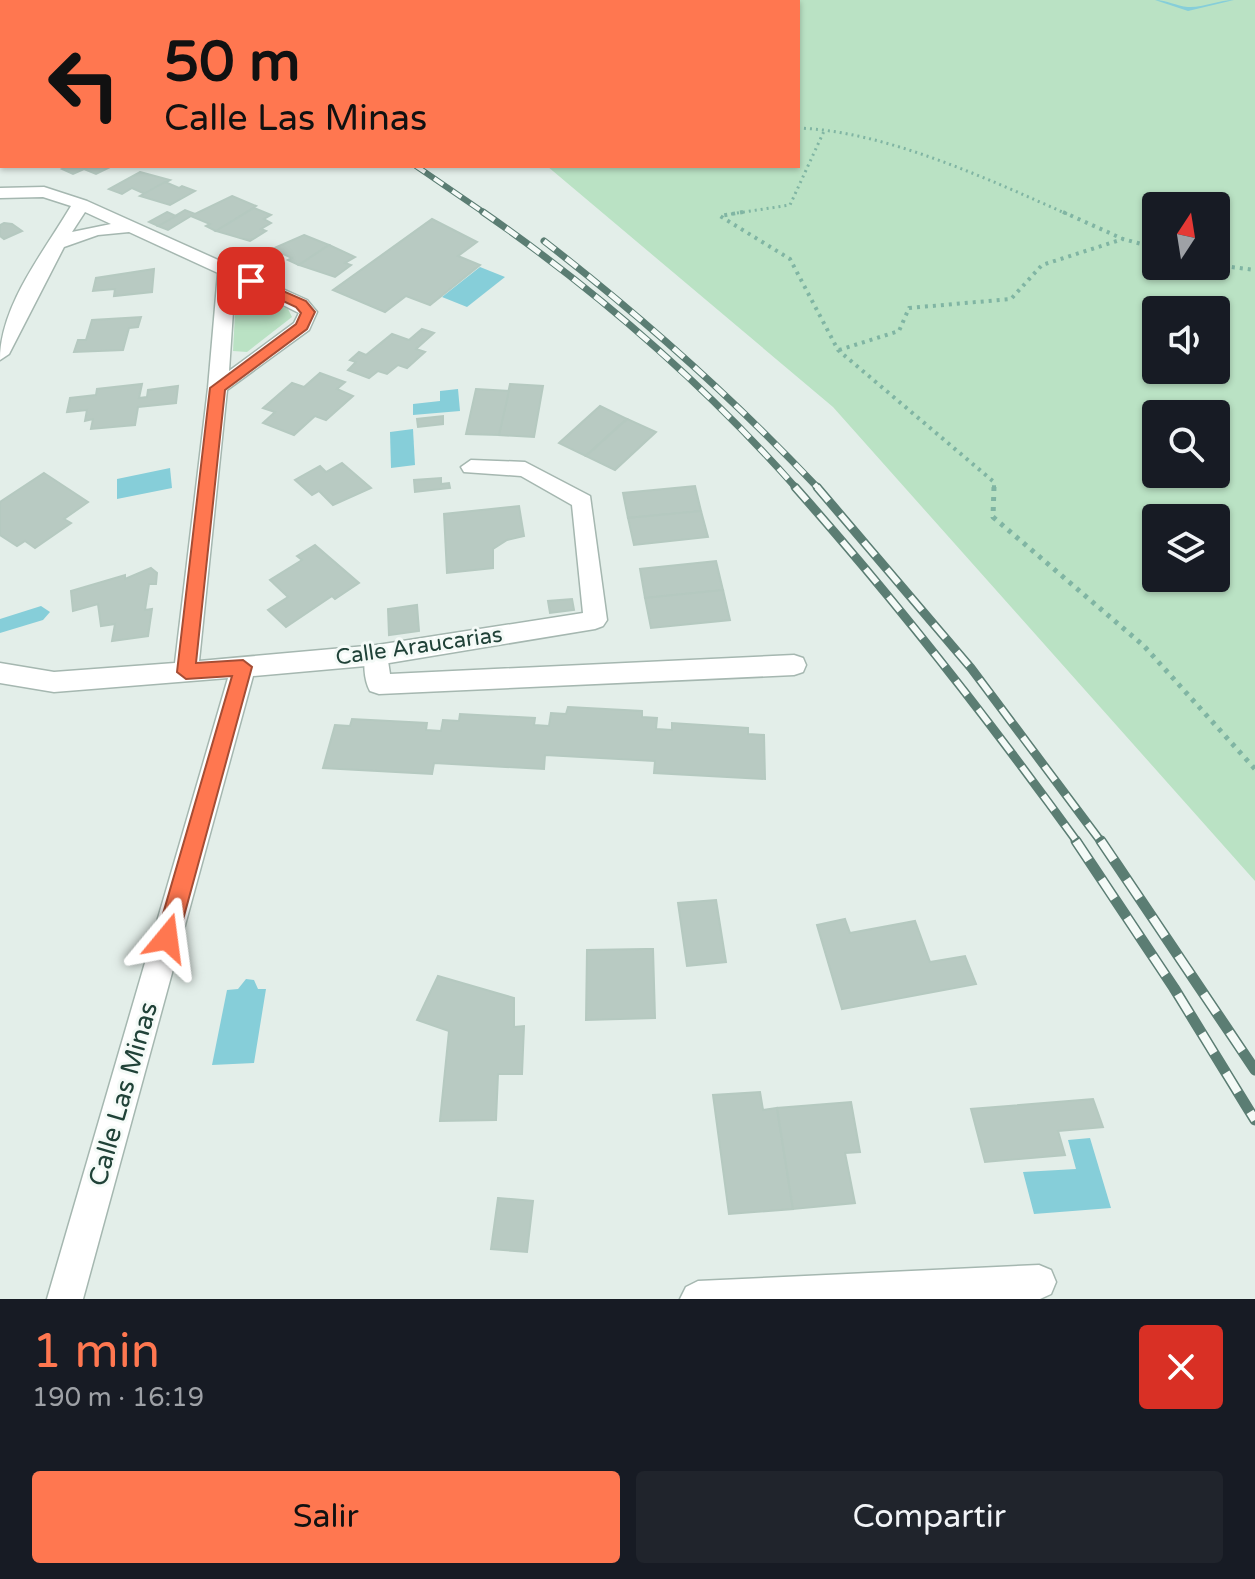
<!DOCTYPE html>
<html lang="es">
<meta charset="utf-8">
<style>
:root{--surface:#171b24;--page:#20242c;--text:#f1f3f6;--muted:#9ea1a6;--accent:#ff7750}
body{margin:0;font-family:"Varela Round",sans-serif;background:var(--page);color:var(--text);height:100vh;display:flex;flex-direction:column;font-size:30px;white-space:nowrap}
*{box-sizing:border-box;margin:0}
p{font-size:26px;color:var(--muted)}
.icon{flex:none;width:44px;height:44px;fill:none;stroke:currentColor;stroke-width:2;stroke-linecap:round;stroke-linejoin:round}
.map{position:relative;height:1299px;overflow:hidden}
.sheet{display:flex;flex-direction:column;background:var(--surface);flex:1}
.sheet>*{flex:none}
.guide{position:absolute;left:0px;top:0px;width:800px;height:168px;box-shadow:0 2px 6px #0004;background:#ff7750;color:#111;overflow:hidden}
.needle{width:52px;rotate:12deg}
.buttons{position:absolute;left:1142px;top:192px;display:grid;gap:16px}
.buttons a{display:grid;place-items:center;width:88px;height:88px;border-radius:8px;background:var(--surface);box-shadow:0 2px 6px #0004;font-size:40px}
.pin{position:absolute;display:grid;place-items:center;width:68px;height:68px;color:#fff;margin:-34px;border-radius:16px;box-shadow:0 4px 12px #0006}
.me{position:absolute;width:88px;margin:-44px;rotate:16deg;stroke-linejoin:round;filter:drop-shadow(0 0 6px #0008)}
.turn{display:flex;align-items:center;gap:28px;height:168px;padding:0 32px;font-size:36px}
.turn .icon{width:104px;height:104px;stroke-width:2.5}
.turn b{display:block;font-size:56px;line-height:68px}
.round{display:grid;place-items:center;flex:none;width:84px;height:84px;border-radius:8px;background:var(--page)}
.head{display:flex;align-items:center;justify-content:space-between;height:136px;padding:0 32px}
h1{font-size:48px;font-weight:600;line-height:60px;color:var(--accent)}
.button{display:flex;gap:16px;margin-top:auto;padding:16px 32px}
.button a{flex:1;height:92px;border-radius:8px;background:var(--accent);color:#111;font-size:32px;font-weight:600;line-height:92px;text-align:center}
.button a+a{background:var(--page);color:var(--text)}
.map>svg:first-child{display:block}
</style>
<div class="map">
<svg width="1255" height="1299" viewBox="0 0 1255 1299">
<rect width="100%" height="100%" fill="#e3eee9"/>
<g fill="#bae2c4" fill-rule="evenodd">
<path d="M197,0H1255V881L833,407L547,166H798V2ZM1216,206V266H1156V206ZM1156,310H1216V370H1156ZM1216,414V474H1156V414ZM1216,518V578H1156V518Z"/>
<path d="M248,292L288,309L292,317L247,352L233,351L236,296Z"/>
</g>
<g fill="#86ced9">
<path d="M480,267L505,277L467,307L442,297Z"/>
<path d="M458,389L460,411L413,415V404L440,401V391Z"/>
<path d="M413,429L415,465L391,468L390,432Z"/>
<path d="M170,468L172,488L117,499V479Z"/>
<path d="M41,606L50,612L43,620L0,633V619Z"/>
<path d="M246,979L254,980L258,989H266L254,1063L212,1065L227,990L238,989Z"/>
<path d="M1090,1138L1111,1208L1034,1214L1023,1172L1076,1169L1068,1140Z"/>
</g>
<g fill="none" stroke-linecap="round" stroke-linejoin="round">
<g fill="#86ced9" fill-rule="evenodd">
<path d="M474,0L472,2H463L465,0Z"/>
<path d="M1155,0C1167,0 1176,6 1188,7C1202,8 1219,0 1234,0L1188,11Z"/>
<rect x="0" y="120" width="2" height="5"/>
</g>
</g>
<g fill="#b8cac2" stroke="#b5c9c0" stroke-width="2">
<path d="M68,166H112L96,174L84,169L73,174L62,169Z"/>
<path d="M140,172L170,180L145,194L132,188L122,194L109,189Z"/>
<path d="M165,182L179,188L182,186L195,191L170,205L140,196Z"/>
<path d="M232,196L256,206L216,231L206,226L210,224L191,216L168,230L158,226L185,210L195,214Z"/>
<path d="M254,208L271,215L264,219L271,223L261,229L266,231L250,241L216,231Z"/>
<path d="M167,212L176,216L158,226L149,222Z"/>
<path d="M432,219L477,242L458,256L480,265L430,305L406,296L385,312L333,290Z"/>
<path d="M4,223L12,224L22,231L4,239L0,236V225Z"/>
<path d="M304,235L329,245L299,265L288,260L292,258L272,249Z"/>
<path d="M329,245L355,257L345,263L351,265L335,277L299,265Z"/>
<path d="M154,269L152,292L114,296L115,289L93,291L96,278Z"/>
<path d="M141,317L138,327L129,328L123,350L74,352L78,340H86L92,320Z"/>
<path d="M422,329L434,333L416,349L425,352L407,368L398,365L387,374L378,371L369,378L348,370L356,362L350,360L359,352L366,355L392,334L409,340Z"/>
<path d="M320,373L345,382L337,389L353,396L326,420L315,416L294,435L263,423L275,412L263,408L292,383L304,387Z"/>
<path d="M142,384L139,398L147,397L148,390L178,386L176,403L138,407L135,425L91,429L93,419L85,421L87,410L67,412L70,398L96,395L97,389Z"/>
<path d="M510,384L543,386L534,437L499,435Z"/>
<path d="M476,389L509,391L499,435L466,434Z"/>
<path d="M600,406L627,419L586,456L559,443Z"/>
<path d="M443,416V424L418,427L417,419Z"/>
<path d="M627,419L656,432L615,470L586,456Z"/>
<path d="M342,463L371,488L333,505L319,491L312,495L295,480L320,466L326,472Z"/>
<path d="M44,473L88,502L64,519L71,523L35,548L25,541L17,546L0,535V502Z"/>
<path d="M441,478V484L449,483L450,488L415,492L414,480Z"/>
<path d="M695,486L701,511L628,518L623,493Z"/>
<path d="M519,506L524,536L507,540L493,549V568L447,573L444,514Z"/>
<path d="M701,511L708,537L634,545L628,518Z"/>
<path d="M315,545L359,583L335,599L332,596L286,627L268,610L288,597L270,580L302,560L297,556Z"/>
<path d="M716,561L723,590L645,598L640,569Z"/>
<path d="M151,568L157,573L156,584H149L145,610L152,609L148,636L112,641L115,624L101,626L98,604L73,611L71,591L125,575V579Z"/>
<path d="M723,590L730,620L651,628L645,598Z"/>
<path d="M572,599L574,610L550,613L548,601Z"/>
<path d="M417,605L419,631L389,635L388,609Z"/>
<path d="M568,707L642,711V717L657,718L656,729L672,730V723L748,728V734L764,735L765,779L654,773L655,761L545,755L544,769L434,763L432,774L323,768L335,725L350,726L352,719L427,723L426,730L441,731L443,720L459,721L460,714L535,718L534,725L549,726L551,713L566,714Z"/>
<path d="M716,900L726,962L687,966L678,903Z"/>
<path d="M845,919L850,933L915,921L930,962L965,956L976,984L842,1009L817,925Z"/>
<path d="M646,949H653L655,1018L586,1020L587,950Z"/>
<path d="M438,976L514,998V1027L524,1026L522,1074H498L496,1120L440,1121L449,1031L417,1020Z"/>
<path d="M760,1092L763,1110L777,1108L793,1209L729,1214L713,1095Z"/>
<path d="M1093,1099L1103,1127L1058,1131L1065,1155L985,1162L971,1109Z"/>
<path d="M851,1102L860,1152L845,1153L855,1203L793,1209L777,1108Z"/>
<path d="M498,1198L533,1201L527,1252L491,1249Z"/>
</g>
<g fill="none" stroke-linecap="round" stroke-linejoin="round">
<defs>
<path id="lane" d="M377,645L386,648L390,674L794,655L803,658L806,665L803,672L794,675L379,694L370,691C364,680 362,660 368,648Z"/>
<g id="street">
<path d="M44,187L87,201L307,300L317,312L309,330L227,390L199,661L377,645L583,613L572,505L521,476L464,472L461,467L471,460L525,462L590,496L607,620L603,626L595,629L377,665L253,676L83,1299H47L228,678L54,692L0,683V663L54,672L175,663L208,388L218,273L129,232L98,235L64,247L9,354L0,360C0,305 44,252 71,206L43,197L0,198V188ZM85,212L111,224L72,232ZM235,281L299,313L294,323L229,371Z"/>
<path d="M1039,1265L1051,1270L1056,1282L1051,1294L1040,1299H680L686,1287L698,1281Z"/>
</g>
</defs>
<use href="#lane" stroke="#a5b7b0" stroke-width="3"/>
<use href="#street" stroke="#a5b7b0" stroke-width="3"/>
<g stroke="#80b5a3" stroke-width="3" stroke-dasharray="2 4" stroke-linecap="butt">
<path d="M798,128C885,131 988,179 1067,214"/>
<path d="M731,214L790,205L825,129"/>
</g>
<g stroke="#80b5a3" stroke-width="4" stroke-dasharray="3 5" stroke-linecap="butt">
<path d="M743,212L720,216L790,259L838,350L994,482V489"/>
<path d="M1063,212L1123,239L1156,248"/>
<path d="M1216,265L1255,270"/>
<path d="M839,350L899,331L909,308L1011,299L1042,265L1123,239"/>
</g>
<path stroke="#80b5a3" stroke-width="5" stroke-dasharray="4 6" stroke-linecap="butt" d="M994,487L993,517L1144,646L1255,769"/>
<use href="#lane" fill="#fff" fill-rule="evenodd"/>
<use href="#street" fill="#fff" fill-rule="evenodd"/>
<defs>
<g id="rail-far3">
<path d="M121,0L125,2"/>
<path d="M139,0L143,2"/>
<path d="M416,166L486,214"/>
</g>
<g id="rail-far2">
<path d="M483,212C597,291 705,385 797,489"/>
<path d="M544,241C642,317 734,399 819,489"/>
</g>
<g id="rail-far1">
<path d="M795,487C896,601 989,720 1078,843"/>
<path d="M817,487L971,668L1102,843"/>
</g>
<g id="rail">
<path d="M1076,841L1174,988L1255,1120"/>
<path d="M1101,841L1255,1070"/>
</g>
</defs>
<use href="#rail-far3" stroke="#5b7d73" stroke-width="6"/>
<use href="#rail-far2" stroke="#5b7d73" stroke-width="7"/>
<use href="#rail-far1" stroke="#5b7d73" stroke-width="9"/>
<use href="#rail" stroke="#5b7d73" stroke-width="11"/>
<use href="#rail-far3" stroke="#f4faf7" stroke-width="4" stroke-dasharray="11" stroke-linecap="butt"/>
<use href="#rail-far2" stroke="#f4faf7" stroke-width="5" stroke-dasharray="14" stroke-linecap="butt"/>
<use href="#rail-far1" stroke="#f4faf7" stroke-width="6" stroke-dasharray="18" stroke-linecap="butt"/>
<use href="#rail" stroke="#f4faf7" stroke-width="8" stroke-dasharray="23" stroke-linecap="butt"/>
</g>
<path fill="#ff7750" stroke="#a64d34" stroke-width="2" d="M251,277L306,301L315,312L307,329L225,390L196,663L243,660L252,667L178,938L175,945L167,948L159,945L156,938L232,676L186,679L177,672L210,388L296,324L301,313L296,307L247,284L245,281Z"/>
<g text-anchor="middle" dominant-baseline="central" stroke-width="6" stroke-linejoin="round" paint-order="stroke">
<g font-size="22" fill="#204238" stroke="#f4faf7">
<text transform="translate(419 646) rotate(-8)">Calle Araucarias</text>
</g>
<g font-size="26" fill="#204238" stroke="#f4faf7">
<text transform="translate(123 1094) rotate(-74)">Calle Las Minas</text>
</g>
</g>
</svg>
<div class="buttons">
<a><svg class="needle" viewBox="-14 -14 28 28"><path d="M0-13l5 13h-10z" fill="#e53935"/><path d="M0 13l5-13h-10z" fill="#9ea1a6"/></svg></a>
<a><svg class="icon" aria-label="sound" viewBox="0 0 24 24"><path d="M4 9h4l5-4v14l-5-4H4zM17 9q2 3 0 6"/></svg></a>
<a><svg class="icon" aria-label="search" viewBox="0 0 24 24"><circle cx="10" cy="10" r="6"/><path d="M15 15l6 6"/></svg></a>
<a><svg class="icon" aria-label="layers" viewBox="0 0 24 24"><path d="M12 4l9 5-9 5-9-5zM3 14l9 5 9-5"/></svg></a>
</div>
<div class="pin" style="left:251px;top:281px;background:#d93025"><svg class="icon" aria-label="arrive" viewBox="0 0 24 24"><path d="M6 21V4h12l-3 4 3 4H6"/></svg></div>
<svg class="me" style="left:167px;top:938px" viewBox="-20 -20 40 40"><path d="M0-17L14 15 0 8-14 15z" fill="#ff7750" stroke="#fff" stroke-width="4"/></svg>
<div class="guide">
<div class="turn"><svg class="icon" aria-label="left" viewBox="0 0 24 24"><path d="M17 20v-9H6M10 6l-5 5 5 5"/></svg><div><b>50 m</b>Calle Las Minas</div></div>
</div>
</div>
<section class="sheet">
<div class="head"><div><h1>1 min</h1><p>190 m · 16:19</p></div><a class="round" style="background:#d93025;color:#fff"><svg class="icon" aria-label="close" viewBox="0 0 24 24"><path d="M6 6l12 12M18 6L6 18"/></svg></a></div>
<div class="button"><a>Salir</a><a>Compartir</a></div>
</section>
